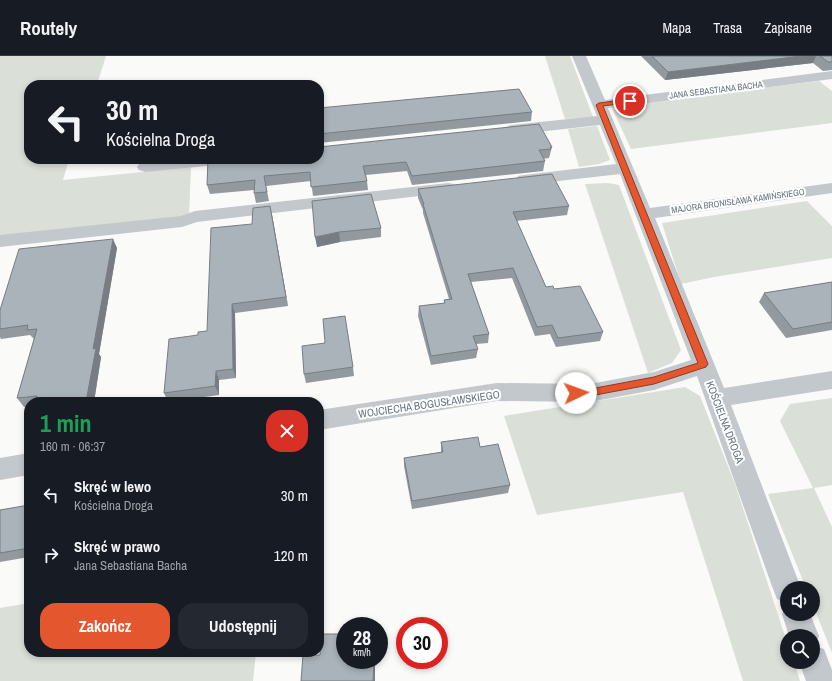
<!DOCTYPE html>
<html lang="pl">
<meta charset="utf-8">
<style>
:root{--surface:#171b24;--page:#242831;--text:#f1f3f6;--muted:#9ea1a6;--line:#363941;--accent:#e4572e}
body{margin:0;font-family:"Archivo Narrow",sans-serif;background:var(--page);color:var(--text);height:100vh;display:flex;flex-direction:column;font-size:15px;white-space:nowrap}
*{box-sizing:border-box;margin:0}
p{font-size:13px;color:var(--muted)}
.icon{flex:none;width:22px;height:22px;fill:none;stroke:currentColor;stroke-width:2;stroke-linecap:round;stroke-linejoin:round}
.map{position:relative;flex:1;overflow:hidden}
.sheet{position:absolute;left:24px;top:341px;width:300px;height:260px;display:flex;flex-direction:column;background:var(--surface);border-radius:16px;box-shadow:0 2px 6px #0003}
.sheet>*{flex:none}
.guide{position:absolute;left:24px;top:24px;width:300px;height:84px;border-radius:16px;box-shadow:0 2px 6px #0003;background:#171b24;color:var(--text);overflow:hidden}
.buttons{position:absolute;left:780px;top:525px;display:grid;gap:8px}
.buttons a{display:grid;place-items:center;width:40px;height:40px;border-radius:50%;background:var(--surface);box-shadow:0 2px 6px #0003;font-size:20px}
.speed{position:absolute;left:336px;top:561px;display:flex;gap:8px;font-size:20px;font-weight:700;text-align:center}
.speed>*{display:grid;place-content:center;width:52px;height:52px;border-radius:50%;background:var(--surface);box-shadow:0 2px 6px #0003;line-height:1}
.speed small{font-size:10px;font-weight:400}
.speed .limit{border:6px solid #d22;background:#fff;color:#111}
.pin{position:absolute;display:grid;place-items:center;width:34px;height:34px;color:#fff;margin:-17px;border:2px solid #fff;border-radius:50%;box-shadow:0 1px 4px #0007}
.me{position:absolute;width:44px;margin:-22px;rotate:87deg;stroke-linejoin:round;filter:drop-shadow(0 0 3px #0008)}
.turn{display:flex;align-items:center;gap:14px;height:84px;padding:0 16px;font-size:18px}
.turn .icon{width:52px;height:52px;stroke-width:2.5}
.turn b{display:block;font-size:28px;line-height:34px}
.round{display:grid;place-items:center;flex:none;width:42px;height:42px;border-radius:16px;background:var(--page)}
.overview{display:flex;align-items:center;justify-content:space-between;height:68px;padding:0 16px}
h1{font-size:24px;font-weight:700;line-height:30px;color:#1e9e55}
.button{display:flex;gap:8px;margin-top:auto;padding:8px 16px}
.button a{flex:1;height:46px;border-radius:16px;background:var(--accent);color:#fff;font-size:16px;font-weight:700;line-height:46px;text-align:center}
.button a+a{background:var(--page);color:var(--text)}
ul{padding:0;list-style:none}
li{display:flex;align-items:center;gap:12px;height:60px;padding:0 16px}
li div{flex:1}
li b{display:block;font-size:15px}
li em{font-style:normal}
header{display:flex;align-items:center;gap:24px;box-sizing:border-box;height:56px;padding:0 20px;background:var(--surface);border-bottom:1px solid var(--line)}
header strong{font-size:19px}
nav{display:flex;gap:22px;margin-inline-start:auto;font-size:14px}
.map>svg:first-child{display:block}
</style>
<header>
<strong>Routely</strong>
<nav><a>Mapa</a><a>Trasa</a><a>Zapisane</a></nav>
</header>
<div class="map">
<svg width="832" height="625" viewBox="0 0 832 625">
<rect width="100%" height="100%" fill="#fafaf8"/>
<g fill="#dadfd7">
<path d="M0,0H106L98,25L49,29H29V103H69L63,124L191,111L189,161L0,182Z"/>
<path d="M545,0H570L593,61L565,63Z"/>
<path d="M819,25L832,35V67L631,93L611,50Z"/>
<path d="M597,70L610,104L599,108L579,111L568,73Z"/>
<path d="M608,127L619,129L681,294L672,307L648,317L585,128Z"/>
<path d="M807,145L832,170V202L714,221L681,228L662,167Z"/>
<path d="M685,331L700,340L735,428L787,586V606H794L800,625H743L683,436L537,459L504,360Z"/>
<path d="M832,342V429L814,432L832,471V597L813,549V532H806L768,438L813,432L780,365L790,348Z"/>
<path d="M29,547V596H256L253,625H0V552Z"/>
</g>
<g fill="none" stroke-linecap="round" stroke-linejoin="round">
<g fill="#c3c8cc" fill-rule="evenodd">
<path d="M572,0H586L605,44L832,15V23L608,52L650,152L832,127V137L655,162L724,332L832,315V333L731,349L801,532H787V547L777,543L773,533L697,320L654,334L590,346L497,345L319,374V354L497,327L590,328L654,316L691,304L620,118L524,129L518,128L516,124L518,120L524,119L616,108L600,69L511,79L506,77L503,74L506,71L511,69L597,60Z"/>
<path d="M177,103H235L233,106L227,108L145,116L139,114L137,111L139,108Z"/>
<path d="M448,127L454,128L456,132L454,136L197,166L182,171L0,191V179L181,160L195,155Z"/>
<path d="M29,397V419L0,424V402Z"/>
<path d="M787,547V558H810L819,580L815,590L824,593L832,614V625H806L799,606H813V580H789L782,558Z"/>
</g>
</g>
<g fill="#929a9f">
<path d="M641,0H832V14L823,15L813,7L665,24Z"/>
<path d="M319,52L532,56L531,65L319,87Z"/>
<path d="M552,91L549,102L543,103L545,105L543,115L412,129L407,115L366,119L367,125L368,134L313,140L311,125L266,130L269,145L256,147L254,137V134L210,138L207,129L208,103Z"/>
<path d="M418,133L569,150L567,159L516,165L546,231L554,233L603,276L600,285L556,291L550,278L535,280L512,222L471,226L489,278L488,287L476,288L478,293L476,302L431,309L418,260L419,250L444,247V244L449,243L423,157V154L418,142Z"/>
<path d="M371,138L381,172V181L340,186L317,191Z"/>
<path d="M272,159L288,250L235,257L236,322L219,324V339L168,346L164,337L198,279L207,275L252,168Z"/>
<path d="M117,192L99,298L101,301L94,346H29V350L24,351L17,342L34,283L30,279L1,283L0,281V254Z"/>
<path d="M832,226V274L786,282L759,246L764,237Z"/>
<path d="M353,311L354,320L306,327L304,318Z"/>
<path d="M441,386L480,391L510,429L508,437L412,453L404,410V402L441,396Z"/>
<path d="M29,449V501L0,506V454Z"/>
</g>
<g fill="#777d82">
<path d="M802,0H816L813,7L665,24L668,16Z"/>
<path d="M270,150L272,159L288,250L286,241Z"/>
<path d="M339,176L340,186L317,191L315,181Z"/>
<path d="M113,183L117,192L99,298L101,301L94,346H86L93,293Z"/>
<path d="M232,248L235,257L236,322L233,313Z"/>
<path d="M216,315L219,324V339L215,330Z"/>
<path d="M374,604H375V625H373Z"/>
</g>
<g fill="#aab3b9" stroke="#777d82">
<path d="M652,0H802L668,16Z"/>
<path d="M820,0H832V6H828Z"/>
<path d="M519,33L532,56L319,78V52Z"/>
<path d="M539,68L552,91H550L551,93L539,94L545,105L412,120L406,106L363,110L367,125L311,131L310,116L264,120L267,136L254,137L255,124L207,129L208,103H319V91Z"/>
<path d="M552,118L569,150L513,156L546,231L553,230L554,233L580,230L603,276L558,282L552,269L537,271L513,212L468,218L489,278L473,280L478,293L431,300L419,250L445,247L444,244L452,243L423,148H424L418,133Z"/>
<path d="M371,138L381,172L339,176L315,181L312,145Z"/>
<path d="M270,150L286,241L232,248L233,313L216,315L215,330L164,337L169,283L198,279V276L207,275L211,172L252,168L253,152Z"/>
<path d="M113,183L93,293L96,292L86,346H35L37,340L17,342L37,273L27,274L28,269L0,273V254L19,193Z"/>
<path d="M832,226V266L793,273L764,237Z"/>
<path d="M345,260L353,311L304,318L302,290L325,287L323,263Z"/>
<path d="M478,381L480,391L498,388L510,429L412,445L404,402L443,396L441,386Z"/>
<path d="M29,449V492L0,497V454Z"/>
<path d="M321,578H345V604H374L373,625H301L303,599H320Z"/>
</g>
<path fill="#e4572e" stroke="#94391e" d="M630,43H633V46L603,50L708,308L706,311L654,328L590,340L572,339L571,337L572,334L590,333L654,321L698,307L596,49L599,47Z"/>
<g text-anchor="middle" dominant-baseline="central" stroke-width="4" stroke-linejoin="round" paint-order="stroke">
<g font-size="9" fill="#657683" stroke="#fff">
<text transform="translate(716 34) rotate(-7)">JANA SEBASTIANA BACHA</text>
<text transform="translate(738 145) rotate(-8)">MAJORA BRONISŁAWA KAMIŃSKIEGO</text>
</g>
<g font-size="11" fill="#657683" stroke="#fff">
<text transform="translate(429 348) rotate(-8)">WOJCIECHA BOGUSŁAWSKIEGO</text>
<text transform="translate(725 366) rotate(69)">KOŚCIELNA DROGA</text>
</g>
</g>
</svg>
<div class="buttons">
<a><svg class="icon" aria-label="sound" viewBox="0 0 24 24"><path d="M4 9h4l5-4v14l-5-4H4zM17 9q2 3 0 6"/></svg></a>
<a><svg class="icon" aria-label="search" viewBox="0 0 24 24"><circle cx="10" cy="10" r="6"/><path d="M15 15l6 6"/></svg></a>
</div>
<div class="speed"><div>28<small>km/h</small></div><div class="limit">30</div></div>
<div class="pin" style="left:630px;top:45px;background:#d93025"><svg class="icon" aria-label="arrive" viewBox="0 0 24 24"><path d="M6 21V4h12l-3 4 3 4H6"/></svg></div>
<svg class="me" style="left:576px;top:337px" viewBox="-20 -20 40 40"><circle r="19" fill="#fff"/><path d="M0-13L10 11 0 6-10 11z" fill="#e4572e"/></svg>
<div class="guide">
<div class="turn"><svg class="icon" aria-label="left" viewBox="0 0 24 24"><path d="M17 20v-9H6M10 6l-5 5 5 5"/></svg><div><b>30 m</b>Kościelna Droga</div></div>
</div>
<section class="sheet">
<div class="overview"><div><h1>1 min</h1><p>160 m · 06:37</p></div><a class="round" style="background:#d93025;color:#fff"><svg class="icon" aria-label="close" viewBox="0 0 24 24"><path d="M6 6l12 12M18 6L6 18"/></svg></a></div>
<ul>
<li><svg class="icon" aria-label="left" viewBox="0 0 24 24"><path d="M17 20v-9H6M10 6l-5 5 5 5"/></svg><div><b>Skręć w lewo</b><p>Kościelna Droga</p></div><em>30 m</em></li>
<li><svg class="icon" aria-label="right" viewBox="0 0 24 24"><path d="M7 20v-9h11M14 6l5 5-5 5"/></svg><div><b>Skręć w prawo</b><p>Jana Sebastiana Bacha</p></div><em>120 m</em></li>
</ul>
<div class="button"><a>Zakończ</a><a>Udostępnij</a></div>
</section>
</div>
